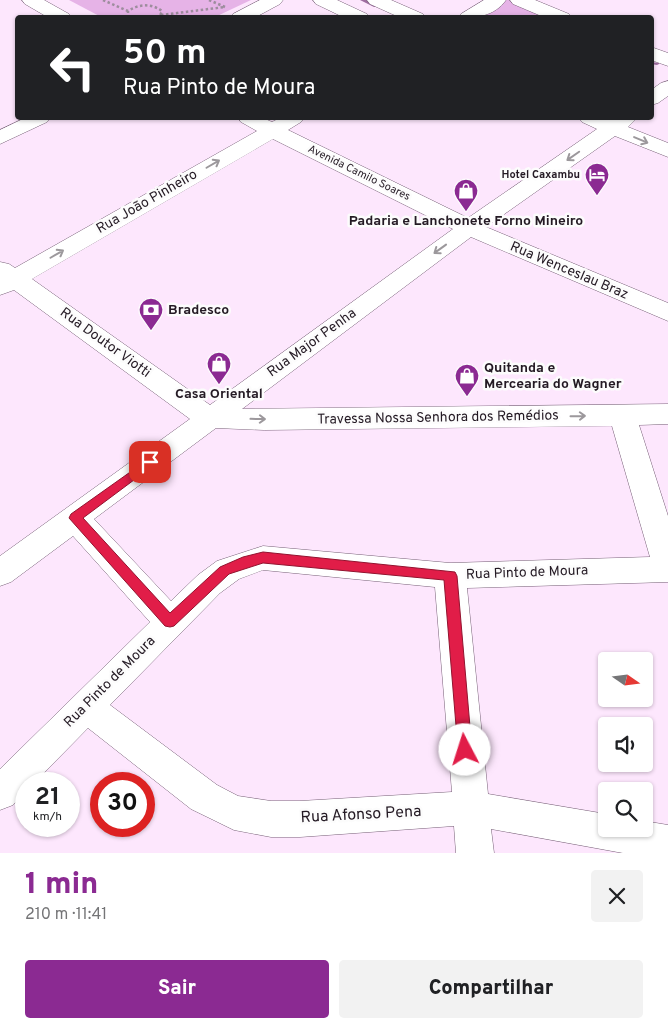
<!DOCTYPE html>
<html lang="pt">
<meta charset="utf-8">
<style>
:root{--surface:#fff;--page:#f2f2f2;--text:#202124;--muted:#757577;--accent:#8b2a92}
body{margin:0;font-family:Overpass,sans-serif;background:var(--page);color:var(--text);height:100vh;display:flex;flex-direction:column;font-size:19px;white-space:nowrap}
*{box-sizing:border-box;margin:0}
p{font-size:16px;color:var(--muted)}
.icon{flex:none;width:28px;height:28px;fill:none;stroke:currentColor;stroke-width:2;stroke-linecap:round;stroke-linejoin:round}
.map{position:relative;height:853px;overflow:hidden}
.details{display:flex;flex-direction:column;background:var(--surface);flex:1}
.details>*{flex:none}
.banner{position:absolute;left:15px;top:15px;width:639px;height:105px;border-radius:5px;box-shadow:0 1px 4px #0004;background:#202124;color:#fff;overflow:hidden}
.needle{width:32px;rotate:104deg}
.fabs{position:absolute;left:598px;top:652px;display:grid;gap:10px}
.fabs a{display:grid;place-items:center;width:55px;height:55px;border-radius:5px;background:var(--surface);box-shadow:0 1px 4px #0004;font-size:25px}
.speed{position:absolute;left:15px;top:772px;display:flex;gap:10px;font-size:25px;font-weight:700;text-align:center}
.speed>*{display:grid;place-content:center;width:65px;height:65px;border-radius:50%;background:var(--surface);box-shadow:0 1px 4px #0004;line-height:1}
.speed small{font-size:12px;font-weight:400}
.speed .limit{border:8px solid #d22;background:#fff;color:#111}
.pin{position:absolute;display:grid;place-items:center;width:42px;height:42px;color:#fff;margin:-21px;border-radius:10px;box-shadow:0 2px 8px #0006}
.me{position:absolute;width:55px;margin:-28px;rotate:355deg;stroke-linejoin:round;filter:drop-shadow(0 0 4px #0008)}
.turn{display:flex;align-items:center;gap:18px;height:105px;padding:0 25px;font-size:22px}
.turn .icon{width:65px;height:65px;stroke-width:2.5}
.turn b{display:block;font-size:35px;line-height:42px}
.round{display:grid;place-items:center;flex:none;width:52px;height:52px;border-radius:5px;background:var(--page)}
.overview{display:flex;align-items:center;justify-content:space-between;height:85px;padding:0 25px}
h1{font-size:30px;font-weight:800;line-height:38px;color:var(--accent)}
.cta{display:flex;gap:10px;margin-top:auto;padding:10px 25px}
.cta a{flex:1;height:58px;border-radius:5px;background:var(--accent);color:#fff;font-size:20px;font-weight:800;line-height:58px;text-align:center}
.cta a+a{background:var(--page);color:var(--text)}
.map>svg:first-child{display:block}
</style>
<div class="map">
<svg width="668" height="853" viewBox="0 0 668 853">
<rect width="100%" height="100%" fill="#fde7fd"/>
<g fill="#e6b3e7">
<path d="M69,0H251L215,17L103,18Z"/>
<path d="M506,0H519L563,18H473Z"/>
</g>
<g fill="none" stroke-linecap="round" stroke-linejoin="round">
<g fill="#9f6da1" fill-rule="evenodd">
<path d="M360,0H366L378,6L374,7Z"/>
<path d="M651,62L659,63V64L657,65L651,64Z"/>
</g>
<defs>
<g id="minor">
<path d="M22,0H44L69,14L72,18H49L25,4Z"/>
<path d="M260,0H283L280,4L254,18H230L233,14Z"/>
<path d="M313,0H337L367,14L370,18H345L316,4Z"/>
<path d="M367,0H391L423,14L426,18H401L370,4Z"/>
<path d="M484,0H506C495,16 476,18 458,18L461,14Z"/>
<path d="M510,0H535L569,14L572,18H546L513,4Z"/>
<path d="M651,47L668,53V66L651,60Z"/>
<path d="M668,81V96L658,103L651,105V90L661,83Z"/>
<path d="M25,118H50L47,122L0,144V130Z"/>
<path d="M238,118H263L272,122L280,118H304L301,122L288,130L468,218L597,129L582,122L579,118H606L611,120L614,118H637L628,127L668,143V157L615,136L486,227L668,303V321L471,237L242,409L668,404V424L639,425L668,516V582L467,588L488,794L606,814V829H644V821L668,825V853H623L491,829L494,853H456L454,826L300,837H271L234,830L191,809L88,728L33,784H26V791L13,805L0,810V769L150,622L73,536L11,582L0,586V556L190,419L14,290L0,295V262L9,264L15,268L257,131L241,122ZM273,139L453,229L210,405L32,279ZM612,426L650,557L450,563L263,546L217,561L198,575L171,601L94,519L216,428L264,430ZM263,570L435,587L452,792L300,801H271L238,796L217,785L110,705L220,593L239,579Z"/>
</g>
</defs>
<use href="#minor" stroke="#776077" stroke-width="1"/>
<g stroke="#9d8d9d" stroke-width="2.5" stroke-dasharray="2.5 2.5" stroke-linecap="butt">
<path d="M103,0L128,11"/>
<path d="M209,0L225,7"/>
<path d="M161,15L225,7"/>
<path d="M128,18V11C139,4 151,3 162,11L159,18"/>
</g>
<use href="#minor" fill="#fff" fill-rule="evenodd"/>
</g>
<defs><path id="oneway-shaft" d="M-6 0H5M1.5-3L5.5 0L1.5 3" fill="none" stroke-width="1.6" stroke-linecap="round" stroke-linejoin="round" transform="scale(1.25)"/></defs>
<g stroke="#9c989c">
<use href="#oneway-shaft" transform="translate(641 140) rotate(23)"/>
<use href="#oneway-shaft" transform="translate(573 156) rotate(145)"/>
<use href="#oneway-shaft" transform="translate(213 164) rotate(-30)"/>
<use href="#oneway-shaft" transform="translate(440 249) rotate(144)"/>
<use href="#oneway-shaft" transform="translate(57 254) rotate(-30)"/>
<use href="#oneway-shaft" transform="translate(578 416) rotate(-1)"/>
<use href="#oneway-shaft" transform="translate(258 419) rotate(1)"/>
</g>
<path fill="#e11d48" stroke="#92132f" d="M150,458L155,462L154,465L83,518L170,613L220,567L243,557L263,552L455,572L457,576L472,750L470,755L465,757L460,755L458,750L444,580L263,563L229,574L174,626L170,627L165,626L69,518L71,514Z"/>
<defs>
<symbol id="hotel-pin" viewBox="-11 -11 22 30"><path d="M0 17L-7.5 6A9.5 9.5 0 1 1 7.5 6Z" fill="#8b2a92" stroke="#fcfcfc"/><path d="M-6-4.5h1.5V1H6V5H4.5V3h-9V5H-6ZM-4 0a1.8 1.8 0 1 1 3.6 0ZM.5 0V-2.5h3Q6-2.5 6 0Z" fill="#fff"/></symbol>
<symbol id="shop-pin" viewBox="-11 -11 22 30"><path d="M0 17L-7.5 6A9.5 9.5 0 1 1 7.5 6Z" fill="#8b2a92" stroke="#fcfcfc"/><path d="M-5-2.5h2.3a2.7 3.5 0 0 1 5.4 0H5L5.5 6h-11ZM-1.5-2.5h3a1.5 2.3 0 0 0-3 0Z" fill="#fff"/></symbol>
<symbol id="bank-pin" viewBox="-11 -11 22 30"><path d="M0 17L-7.5 6A9.5 9.5 0 1 1 7.5 6Z" fill="#8b2a92" stroke="#fcfcfc"/><path d="M-6-4H6V4H-6ZM0-2.3a2.3 2.3 0 1 0 0 4.6a2.3 2.3 0 1 0 0-4.6Z" fill="#fff"/></symbol>
</defs>
<g fill-rule="evenodd">
<use href="#hotel-pin" x="583" y="161" width="28" height="38"/>
<use href="#shop-pin" x="452" y="177" width="28" height="38"/>
<use href="#bank-pin" x="137" y="296" width="28" height="38"/>
<use href="#shop-pin" x="205" y="350" width="28" height="38"/>
<use href="#shop-pin" x="453" y="362" width="28" height="38"/>
</g>
<g text-anchor="middle" dominant-baseline="central" stroke-width="5" stroke-linejoin="round" paint-order="stroke">
<g font-size="11" fill="#241a24" stroke="#fcfcfc">
<text transform="translate(359 173) rotate(26)">Avenida Camilo Soares</text>
</g>
<g font-size="11" font-weight="bold" fill="#241a24" stroke="#fcfcfc" text-anchor="end">
<text x="580" y="175">Hotel Caxambu</text>
</g>
<g font-size="14" fill="#241a24" stroke="#fcfcfc">
<text transform="translate(147 202) rotate(-30)">Rua João Pinheiro</text>
<text transform="translate(569 271) rotate(23)">Rua Wenceslau Braz</text>
<text transform="translate(105 343) rotate(36)">Rua Doutor Viotti</text>
<text transform="translate(312 343) rotate(-36)">Rua Major Penha</text>
<text transform="translate(438 418) rotate(-1)">Travessa Nossa Senhora dos Remédios</text>
<text transform="translate(527 573) rotate(-2)">Rua Pinto de Moura</text>
<text transform="translate(110 682) rotate(-45)">Rua Pinto de Moura</text>
</g>
<g font-size="14" font-weight="bold" fill="#241a24" stroke="#fcfcfc">
<text x="466" y="221">Padaria e Lanchonete Forno Mineiro</text>
<text x="168" y="310" text-anchor="start">Bradesco</text>
<text x="484" y="368" text-anchor="start">Quitanda e<tspan x="484" dy="16">Mercearia do Wagner</tspan></text>
<text x="219" y="394">Casa Oriental</text>
</g>
<g font-size="16" fill="#241a24" stroke="#fcfcfc">
<text transform="translate(361 815) rotate(-3)">Rua Afonso Pena</text>
</g>
</g>
</svg>
<div class="fabs">
<a><svg class="needle" viewBox="-14 -14 28 28"><path d="M0-13l5 13h-10z" fill="#e53935"/><path d="M0 13l5-13h-10z" fill="#757577"/></svg></a>
<a><svg class="icon" aria-label="sound" viewBox="0 0 24 24"><path d="M4 9h4l5-4v14l-5-4H4zM17 9q2 3 0 6"/></svg></a>
<a><svg class="icon" aria-label="search" viewBox="0 0 24 24"><circle cx="10" cy="10" r="6"/><path d="M15 15l6 6"/></svg></a>
</div>
<div class="speed"><div>21<small>km/h</small></div><div class="limit">30</div></div>
<div class="pin" style="left:150px;top:462px;background:#d93025"><svg class="icon" aria-label="arrive" viewBox="0 0 24 24"><path d="M6 21V4h12l-3 4 3 4H6"/></svg></div>
<svg class="me" style="left:465px;top:750px" viewBox="-20 -20 40 40"><circle r="19" fill="#fff"/><path d="M0-13L10 11 0 6-10 11z" fill="#e11d48"/></svg>
<div class="banner">
<div class="turn"><svg class="icon" aria-label="left" viewBox="0 0 24 24"><path d="M17 20v-9H6M10 6l-5 5 5 5"/></svg><div><b>50 m</b>Rua Pinto de Moura</div></div>
</div>
</div>
<section class="details">
<div class="overview"><div><h1>1 min</h1><p>210 m · 11:41</p></div><a class="round"><svg class="icon" aria-label="close" viewBox="0 0 24 24"><path d="M6 6l12 12M18 6L6 18"/></svg></a></div>
<div class="cta"><a>Sair</a><a>Compartilhar</a></div>
</section>
